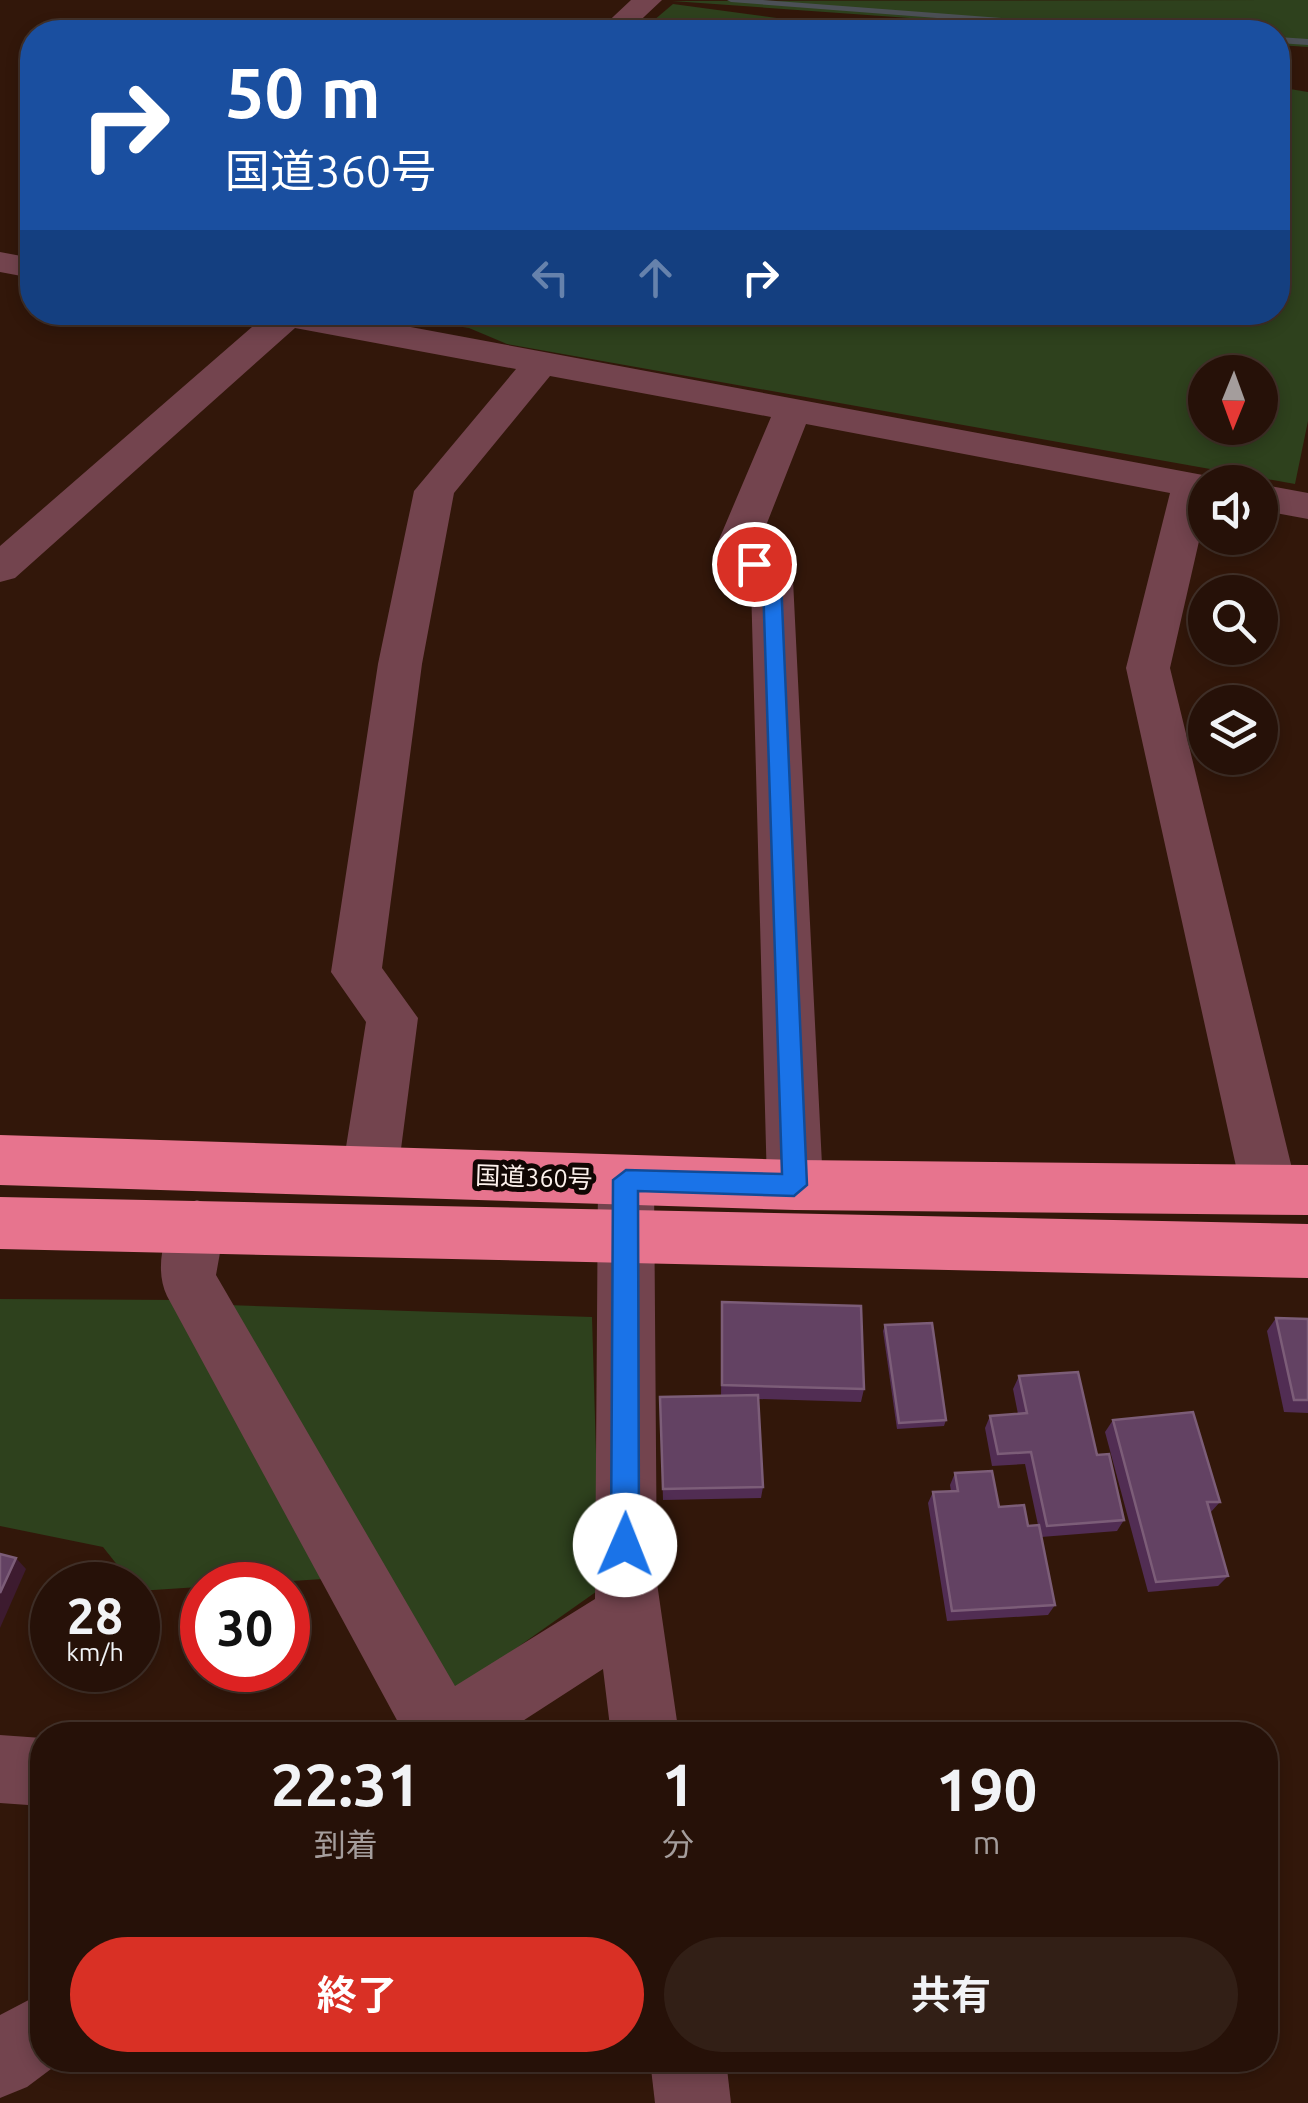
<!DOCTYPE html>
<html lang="ja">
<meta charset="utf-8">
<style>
:root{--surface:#261108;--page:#321f16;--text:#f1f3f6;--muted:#a49d9c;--line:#423129;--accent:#d93025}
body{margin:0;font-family:Ubuntu,"Noto Sans JP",sans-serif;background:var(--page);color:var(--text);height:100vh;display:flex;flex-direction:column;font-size:38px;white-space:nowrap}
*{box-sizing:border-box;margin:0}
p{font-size:32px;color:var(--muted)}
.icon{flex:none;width:55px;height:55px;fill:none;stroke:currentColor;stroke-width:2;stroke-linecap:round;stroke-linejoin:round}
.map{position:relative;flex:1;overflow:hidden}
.side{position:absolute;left:30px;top:1722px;width:1248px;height:350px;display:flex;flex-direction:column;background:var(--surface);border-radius:40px;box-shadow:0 5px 15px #0003,0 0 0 2px var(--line)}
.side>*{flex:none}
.top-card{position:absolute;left:20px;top:20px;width:1270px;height:305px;border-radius:40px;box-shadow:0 5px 15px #0003,0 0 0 2px var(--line);background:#1a4fa0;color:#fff;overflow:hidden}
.needle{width:65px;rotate:181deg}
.buttons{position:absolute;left:1188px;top:355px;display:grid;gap:20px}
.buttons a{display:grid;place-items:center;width:90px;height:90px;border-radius:50%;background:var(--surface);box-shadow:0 5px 15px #0003,0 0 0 2px var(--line);font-size:50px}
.speed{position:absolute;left:30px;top:1562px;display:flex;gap:20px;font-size:50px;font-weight:700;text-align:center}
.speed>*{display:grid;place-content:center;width:130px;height:130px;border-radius:50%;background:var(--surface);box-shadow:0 5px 15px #0003,0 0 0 2px var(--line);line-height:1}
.speed small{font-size:25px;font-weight:400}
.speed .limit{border:15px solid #d22;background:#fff;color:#111}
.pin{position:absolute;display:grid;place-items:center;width:85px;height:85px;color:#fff;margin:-42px;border:5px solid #fff;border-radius:50%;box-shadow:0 2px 10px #0007}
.me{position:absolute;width:110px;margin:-55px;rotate:1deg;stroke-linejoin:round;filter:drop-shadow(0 0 8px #0008)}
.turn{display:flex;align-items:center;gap:35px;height:210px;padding:0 40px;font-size:45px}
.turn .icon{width:130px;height:130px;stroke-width:2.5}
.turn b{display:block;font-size:70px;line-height:85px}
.lanes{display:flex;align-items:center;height:95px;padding:0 40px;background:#0003;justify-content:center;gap:50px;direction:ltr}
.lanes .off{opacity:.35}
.eta{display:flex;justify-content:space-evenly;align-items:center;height:170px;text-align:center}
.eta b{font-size:60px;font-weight:700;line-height:70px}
.cta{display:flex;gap:20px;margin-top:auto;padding:20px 40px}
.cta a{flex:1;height:115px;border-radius:60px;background:var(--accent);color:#fff;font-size:40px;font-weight:700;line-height:115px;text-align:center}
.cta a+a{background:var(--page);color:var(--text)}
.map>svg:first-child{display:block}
</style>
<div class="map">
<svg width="1308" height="2103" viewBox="0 0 1308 2103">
<rect width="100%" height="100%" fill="#32170a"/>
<g fill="#2e411d" fill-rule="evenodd">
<path d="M1308,0V47L1278,45V32H1105L672,1Z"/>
<path d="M673,4L881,32H640Z"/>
<path d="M1278,87L1308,92V421L1295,484L507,344L469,328L375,313L1278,312ZM1260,372V428H1205V372Z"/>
<path d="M0,1299L185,1300L338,1578L138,1591L103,1547L0,1526Z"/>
<path d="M227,1305L592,1317L600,1589L447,1697Z"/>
</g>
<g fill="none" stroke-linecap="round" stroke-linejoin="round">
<g fill="#4c5056" fill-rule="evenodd">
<path d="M727,0H763L1145,29L1149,32H1119L731,2Z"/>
<path d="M1278,37L1308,39V45L1278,43Z"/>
</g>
<g fill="#73444e" fill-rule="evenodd">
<path d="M631,0H662L628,32H597Z"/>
<path d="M0,252L32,258V278L0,272Z"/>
<path d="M251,312H330L1219,478L1222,482H1205V515L1170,668L1297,1189L1289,1206L1269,1213L1249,1206L1241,1189L1126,668L1170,493L806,424L758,546L793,580L823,1185L815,1202L795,1209L775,1202L767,1185L751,584L715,549L771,417L550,376L454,493L422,664L382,968L418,1018L398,1172L390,1189L370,1196L350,1189L342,1172L366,1022L331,972L378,664L414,491L516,369L295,328L15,578L0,582V546L260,320Z"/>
<path d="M1260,484L1308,493V519L1260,510Z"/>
<path d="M626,1156L646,1163L654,1180L657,1583L679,1735H611L603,1669L501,1735H405L167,1296C154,1269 164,1235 177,1207L197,1200L217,1207L225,1225L216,1275L455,1686L595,1599L598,1180L606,1163Z"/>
<path d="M0,1735L42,1738V1806L0,1803Z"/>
<path d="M42,1993V2060H63L27,2087L0,2098V2015Z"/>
<path d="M650,2060H726L731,2103H655Z"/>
</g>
<g fill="#e7748e" fill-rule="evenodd">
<path d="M0,1135L795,1160L1308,1165V1215L795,1210L0,1185Z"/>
<path d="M0,1197L1308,1224V1278L0,1249Z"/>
</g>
</g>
<g fill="#512d53">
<path d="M722,1302L864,1389L861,1402L758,1399L763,1487L761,1498L663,1500L660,1397L721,1396Z"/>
<path d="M1276,1318L1308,1319V1413L1284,1412L1267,1331Z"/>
<path d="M885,1325L946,1420L944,1426L897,1429L883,1331Z"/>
<path d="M1019,1376L1097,1455L1124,1520L1117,1531L1041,1537L1055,1605L1048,1615L947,1621L928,1503L933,1492L951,1491L950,1485L955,1473L999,1507L1028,1526L1038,1525L1025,1464L992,1466L985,1428L990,1416L1018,1414L1013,1389Z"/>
<path d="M1113,1420L1220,1502L1210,1513L1228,1576L1218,1586L1148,1592L1105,1432Z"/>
</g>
<path fill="#3d1b2f" d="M16,1558L26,1569L0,1628V1593Z"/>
<g fill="#634263" stroke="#7c5d78" stroke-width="2.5">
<path d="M722,1302L861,1306L864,1389L722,1385Z"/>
<path d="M1276,1318L1308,1319V1400H1294Z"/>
<path d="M932,1323L946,1420L899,1423L885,1325Z"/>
<path d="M1078,1372L1097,1455L1109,1454L1124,1520L1047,1526L1031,1452L998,1454L990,1416L1027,1413L1019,1376Z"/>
<path d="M758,1395L763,1487L663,1489L660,1397Z"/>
<path d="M1193,1412L1220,1502H1207L1228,1576L1156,1582L1113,1420Z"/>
<path d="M992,1471L999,1507L1024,1505L1028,1526L1039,1525L1055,1605L952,1611L933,1492L958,1491L955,1473Z"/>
<path d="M0,1554L16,1558L0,1593Z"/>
</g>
<path fill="#1a73e8" stroke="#114b97" stroke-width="2.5" d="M748,560H760L781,580L807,1185L794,1196L638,1191L639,1545L634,1555L625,1559L615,1555L611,1545L613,1180L626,1170L782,1174L763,582L748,569Z"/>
<g text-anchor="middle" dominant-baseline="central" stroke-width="10" stroke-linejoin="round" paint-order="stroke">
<g font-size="25" fill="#fdf1ec" stroke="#110603">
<text transform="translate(534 1177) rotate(2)">国道360号</text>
</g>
</g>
</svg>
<div class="buttons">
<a><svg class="needle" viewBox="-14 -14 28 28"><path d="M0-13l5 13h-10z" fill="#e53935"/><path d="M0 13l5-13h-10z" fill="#a49d9c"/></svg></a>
<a><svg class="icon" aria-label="sound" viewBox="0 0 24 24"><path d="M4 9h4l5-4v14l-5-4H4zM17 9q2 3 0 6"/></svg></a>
<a><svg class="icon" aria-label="search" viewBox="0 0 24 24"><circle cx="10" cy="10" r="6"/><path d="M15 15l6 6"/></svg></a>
<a><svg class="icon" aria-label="layers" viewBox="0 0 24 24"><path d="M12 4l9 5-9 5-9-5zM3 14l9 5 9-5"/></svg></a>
</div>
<div class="speed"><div>28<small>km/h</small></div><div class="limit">30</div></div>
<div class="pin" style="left:754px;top:564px;background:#d93025"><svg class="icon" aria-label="arrive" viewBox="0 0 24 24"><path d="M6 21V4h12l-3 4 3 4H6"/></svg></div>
<svg class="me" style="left:625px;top:1545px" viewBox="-20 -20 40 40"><circle r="19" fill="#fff"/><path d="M0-13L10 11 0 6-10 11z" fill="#1a73e8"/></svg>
<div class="top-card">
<div class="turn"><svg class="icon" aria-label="right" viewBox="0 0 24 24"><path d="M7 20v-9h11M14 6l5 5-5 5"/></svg><div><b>50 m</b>国道360号</div></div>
<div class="lanes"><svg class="icon off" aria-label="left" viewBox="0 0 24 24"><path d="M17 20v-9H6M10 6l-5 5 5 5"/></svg><svg class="icon off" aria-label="ahead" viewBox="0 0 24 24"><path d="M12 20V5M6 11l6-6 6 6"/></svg><svg class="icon" aria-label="right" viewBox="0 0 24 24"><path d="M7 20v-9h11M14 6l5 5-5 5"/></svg></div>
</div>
<section class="side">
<div class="eta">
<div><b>22:31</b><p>到着</p></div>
<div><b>1</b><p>分</p></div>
<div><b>190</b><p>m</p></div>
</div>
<div class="cta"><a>終了</a><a>共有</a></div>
</section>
</div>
